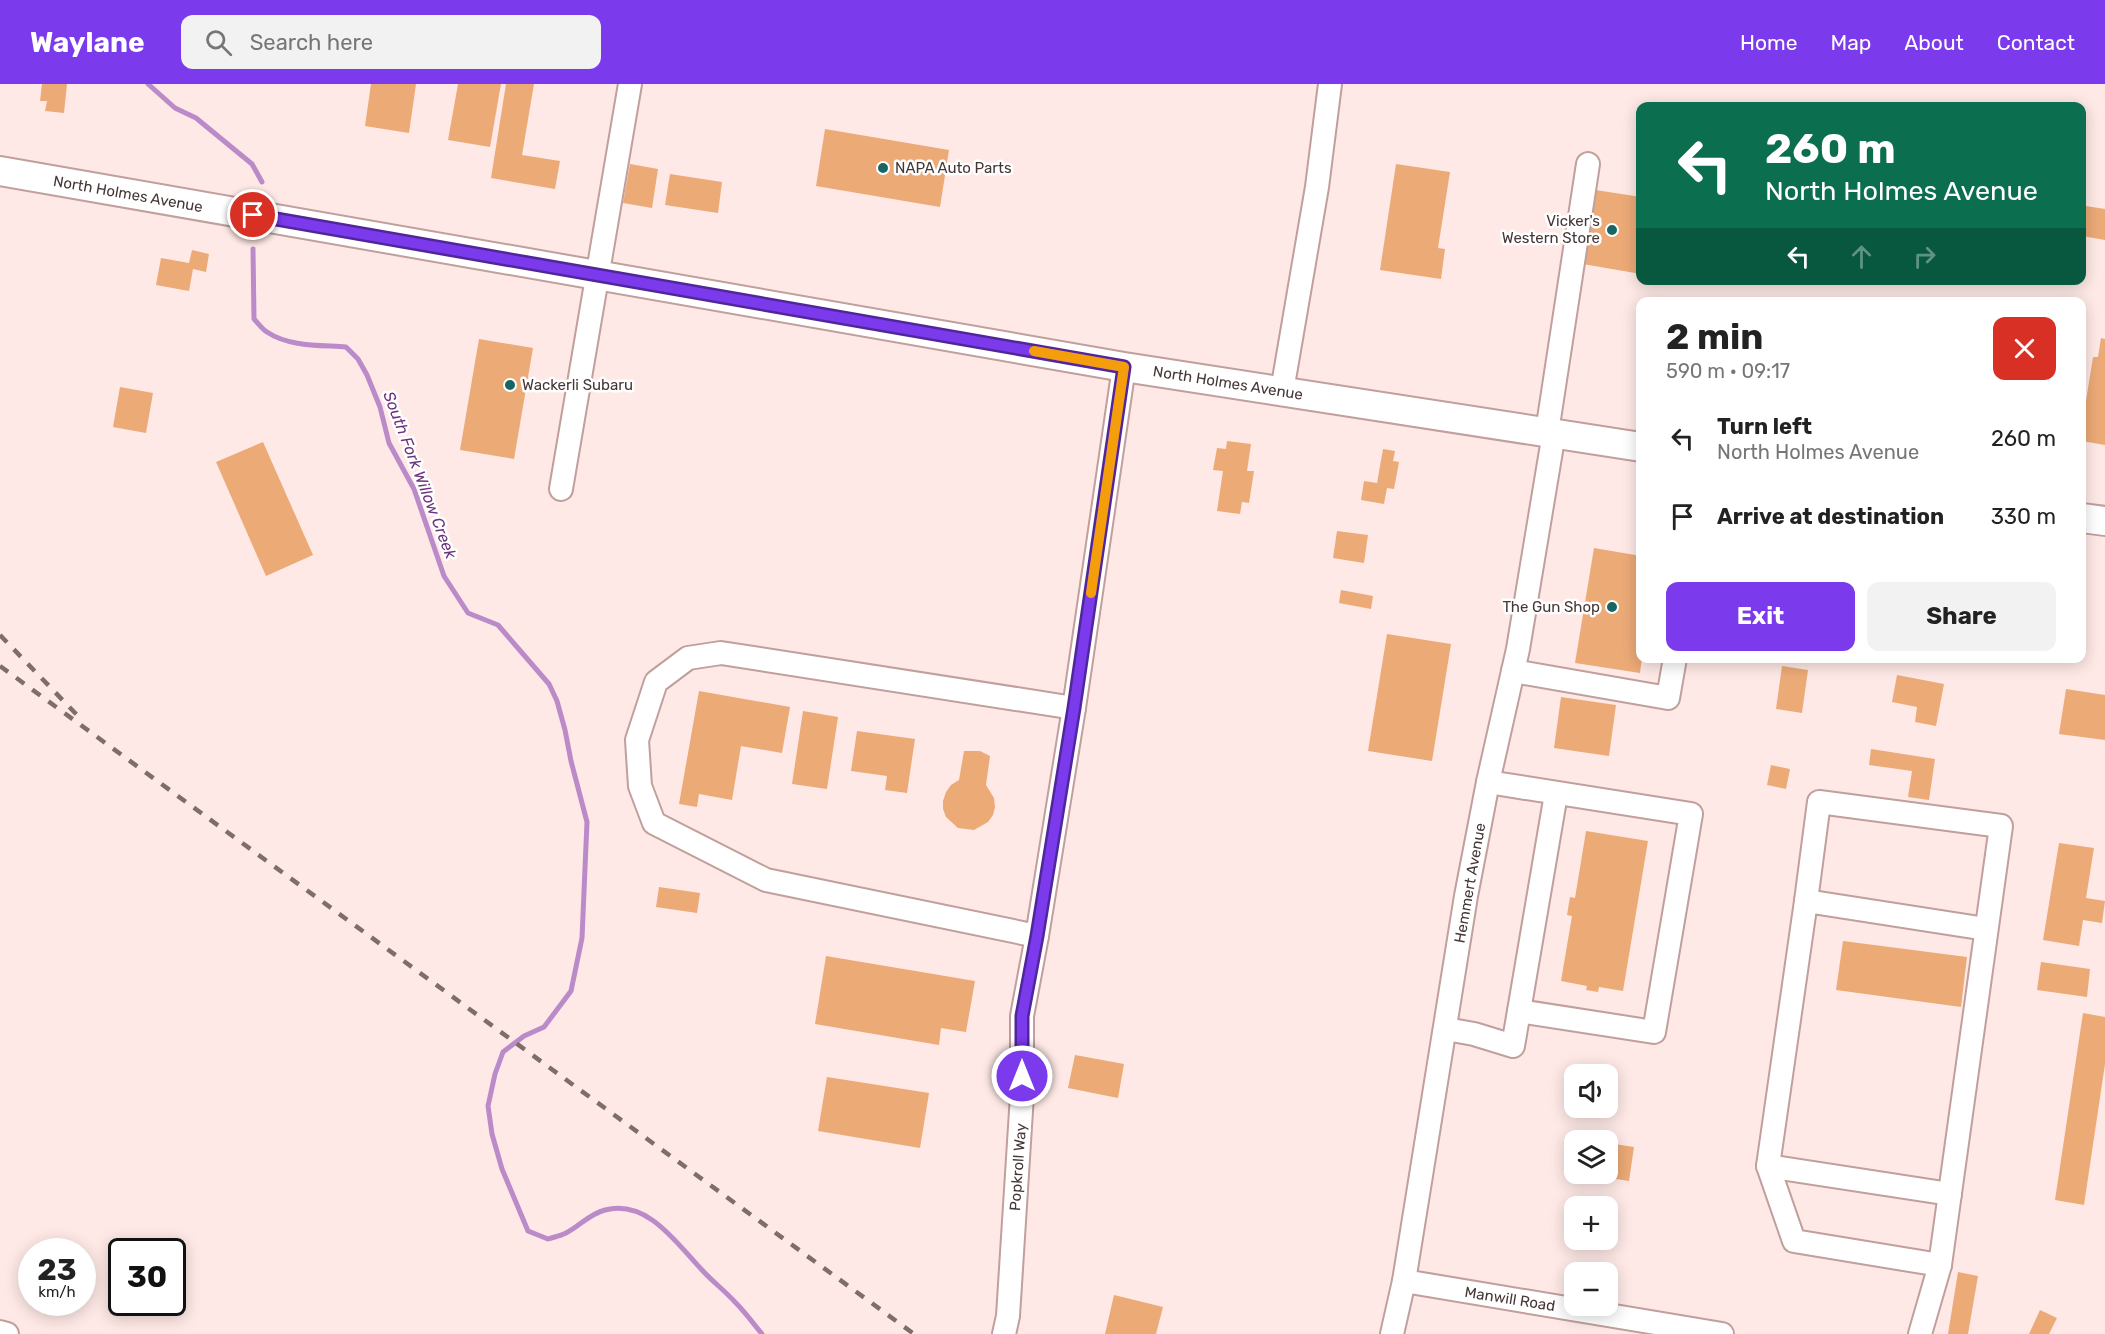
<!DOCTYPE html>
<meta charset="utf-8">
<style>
:root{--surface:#fff;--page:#f2f2f2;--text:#222;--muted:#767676;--accent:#7c3aed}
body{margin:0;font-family:Rubik,sans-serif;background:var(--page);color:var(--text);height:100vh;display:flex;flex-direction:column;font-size:22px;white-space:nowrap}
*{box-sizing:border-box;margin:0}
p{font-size:20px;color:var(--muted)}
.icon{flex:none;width:33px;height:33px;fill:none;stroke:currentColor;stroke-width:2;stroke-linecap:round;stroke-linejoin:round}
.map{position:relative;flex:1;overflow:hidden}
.sheet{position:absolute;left:1636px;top:213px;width:450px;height:366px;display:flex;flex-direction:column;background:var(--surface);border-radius:12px;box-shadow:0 3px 15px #0003}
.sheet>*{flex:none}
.top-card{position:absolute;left:1636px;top:18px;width:450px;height:183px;border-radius:12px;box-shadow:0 3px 15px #0003;background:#0b6e4f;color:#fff;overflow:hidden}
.buttons{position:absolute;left:1564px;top:980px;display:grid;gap:12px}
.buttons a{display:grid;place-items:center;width:54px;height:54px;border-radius:12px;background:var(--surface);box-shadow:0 3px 15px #0003;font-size:30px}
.speed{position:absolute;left:18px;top:1154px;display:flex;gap:12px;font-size:30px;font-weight:700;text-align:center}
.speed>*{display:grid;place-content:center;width:78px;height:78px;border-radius:50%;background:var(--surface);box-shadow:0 3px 15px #0003;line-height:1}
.speed small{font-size:15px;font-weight:400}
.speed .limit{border:3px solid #111;border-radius:9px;background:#fff;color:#111}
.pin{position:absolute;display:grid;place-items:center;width:51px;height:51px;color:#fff;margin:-26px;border:3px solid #fff;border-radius:50%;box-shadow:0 2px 6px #0007}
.me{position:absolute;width:66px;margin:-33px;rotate:0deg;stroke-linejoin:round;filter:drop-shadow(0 0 4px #0008)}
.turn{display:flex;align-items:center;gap:21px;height:126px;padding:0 30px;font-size:27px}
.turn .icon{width:78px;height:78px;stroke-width:2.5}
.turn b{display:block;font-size:42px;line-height:51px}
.lanes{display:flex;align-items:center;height:57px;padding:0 30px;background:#0003;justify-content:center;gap:30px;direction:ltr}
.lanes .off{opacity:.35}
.round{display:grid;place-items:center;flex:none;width:63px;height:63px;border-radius:12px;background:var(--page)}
.head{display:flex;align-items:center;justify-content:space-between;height:102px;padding:0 30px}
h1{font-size:36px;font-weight:700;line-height:45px}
.cta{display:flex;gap:12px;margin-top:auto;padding:12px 30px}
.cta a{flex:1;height:69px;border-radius:12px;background:var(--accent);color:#fff;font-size:24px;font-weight:700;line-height:69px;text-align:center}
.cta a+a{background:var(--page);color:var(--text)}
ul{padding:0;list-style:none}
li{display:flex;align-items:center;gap:18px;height:78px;padding:0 30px}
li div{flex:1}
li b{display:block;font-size:22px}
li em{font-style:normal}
header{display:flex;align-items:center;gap:36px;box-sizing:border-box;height:84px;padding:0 30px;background:var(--accent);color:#fff}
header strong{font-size:28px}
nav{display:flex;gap:33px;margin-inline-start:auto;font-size:21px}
.search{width:420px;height:54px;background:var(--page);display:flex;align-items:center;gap:15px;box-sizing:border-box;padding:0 21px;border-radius:12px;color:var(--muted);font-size:22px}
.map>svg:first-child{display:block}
</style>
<header>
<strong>Waylane</strong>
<div class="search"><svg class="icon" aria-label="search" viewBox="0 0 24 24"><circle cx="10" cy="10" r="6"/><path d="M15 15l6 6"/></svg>Search here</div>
<nav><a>Home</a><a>Map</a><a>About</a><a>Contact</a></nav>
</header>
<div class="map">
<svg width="2105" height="1250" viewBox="0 0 2105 1250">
<rect width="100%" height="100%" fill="#fee9e6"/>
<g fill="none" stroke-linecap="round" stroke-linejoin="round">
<g stroke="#ba8ac9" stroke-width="5">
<path d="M148,0L175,24L196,34L252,80L262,98"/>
<path d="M253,165L254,235C258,239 262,245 267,248C289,263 322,261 346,263L358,275L367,291L380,323L389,359L414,405L444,492L468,529L498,541L549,600L557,617L565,646L571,677L587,738L582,854L571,907L544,943L524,952L503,968L495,990L488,1022L492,1050L502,1085L528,1147L548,1155C554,1153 560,1152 566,1149C580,1142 589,1130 605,1126C648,1115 677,1160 702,1186C712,1197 725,1207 735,1218C745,1228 753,1239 762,1250"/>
</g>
</g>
<g fill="#ecaa77">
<path d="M42,0H67L64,29L45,27L47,17H40Z"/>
<path d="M371,0H416L409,49L365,42Z"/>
<path d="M458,0H501L490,63L448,56Z"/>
<path d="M506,0H534L522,71L560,77L555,105L491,94Z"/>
<path d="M825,45L949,66L940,123L816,102Z"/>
<path d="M630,80L658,85L652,124L623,119Z"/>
<path d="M1396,80L1450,88L1438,164L1445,165L1441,195L1380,186Z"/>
<path d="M670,90L722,98L718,129L665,121Z"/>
<path d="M1589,105L1641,113V190L1577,179Z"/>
<path d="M2086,122L2105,125V156L2082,152Z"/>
<path d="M192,166L209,170L206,188L193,185L189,207L156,201L161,174L189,179Z"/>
<path d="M2101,254L2105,255V361L2082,357V342L2093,273H2098Z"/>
<path d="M479,255L533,264L514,375L460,366Z"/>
<path d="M120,303L153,309L146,349L113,343Z"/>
<path d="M1227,357L1251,360L1247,387H1254L1249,419L1242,418L1240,430L1217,427L1223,387L1213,386L1217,364L1226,365Z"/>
<path d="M263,358L313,471L266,492L216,378Z"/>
<path d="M1383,365L1395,367L1393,377L1399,378L1394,405L1387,404L1384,420L1361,416L1364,397L1377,399Z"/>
<path d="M1337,447L1368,451L1364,479L1333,474Z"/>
<path d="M1594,464L1641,472L1642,574L1640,589L1575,579Z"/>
<path d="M1341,506L1373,512L1371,525L1339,519Z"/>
<path d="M1387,550L1451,560L1432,677L1368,667Z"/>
<path d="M1782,582L1808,586L1802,629L1776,625Z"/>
<path d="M1897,591L1944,600L1936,642L1915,638L1917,623L1892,618Z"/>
<path d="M2066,605L2105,611V656L2059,650Z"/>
<path d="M699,607L790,623L782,669L741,662L732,716L699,710L697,723L679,720Z"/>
<path d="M1561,613L1616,621L1609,672L1554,664Z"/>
<path d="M803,627L838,633L827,705L792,700Z"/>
<path d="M857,647L915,655L907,709L885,706L887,692L851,687Z"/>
<path d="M1871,665L1935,675L1929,716L1908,713L1912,687L1869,681Z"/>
<path d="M964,667H980L990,672L986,701L994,714L995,723L993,731L988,738L974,746L958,744L946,733L943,725V717L946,708L951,701L959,696Z"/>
<path d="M1771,681L1790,685L1786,705L1767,701Z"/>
<path d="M1586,747L1648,757L1623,907L1599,903L1598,908L1586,906L1587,902L1561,897L1572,832L1567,831L1570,813L1575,814Z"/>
<path d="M2059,759L2094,764L2086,814L2105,817L2102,839L2083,836L2079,862L2043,856Z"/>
<path d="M659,803L700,809L697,829L656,823Z"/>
<path d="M1843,857L1967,873L1961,923L1836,906Z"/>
<path d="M826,872L975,897L966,948L941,944L939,961L815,940Z"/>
<path d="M2041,878L2090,885L2087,913L2037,906Z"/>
<path d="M2083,929L2105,933V980L2084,1121L2055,1116Z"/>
<path d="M1075,971L1124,980L1118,1014L1068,1004Z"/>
<path d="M827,993L929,1009L920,1064L818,1047Z"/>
<path d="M1608,1059L1634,1063L1629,1097L1584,1090L1608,1089Z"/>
<path d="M1958,1188L1978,1192L1968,1250H1948Z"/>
<path d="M1114,1211L1163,1223L1156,1250H1105Z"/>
<path d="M2040,1226L2057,1234L2049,1250H2029Z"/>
</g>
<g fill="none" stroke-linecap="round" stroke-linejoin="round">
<defs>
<g id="minor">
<path d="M1282,307L1317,103L1330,0"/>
<path d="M1547,348L1588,80"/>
<path d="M561,405L630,0"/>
<path d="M1513,587L1668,614L1675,574"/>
<path d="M1488,698L1691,730L1654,948L1519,927L1556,710"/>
<path d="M1806,817L1819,718L2001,742L1940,1181L1920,1250"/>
<path d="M1037,852L766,796L654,739L640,702L637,656L656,598L688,574L721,569L1074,624"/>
<path d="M1446,945L1474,950L1513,962L1519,927"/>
<path d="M1768,1082L1794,1157L1940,1181"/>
<path d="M1950,1110L1768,1082L1806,817L1986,845"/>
<path d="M1404,1197L1722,1250"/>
<path d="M0,1248L7,1250"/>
<path d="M1004,1250L1008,1232L1022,1011V932L1037,852L1074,624L1124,283"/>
<path d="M1392,1250L1404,1197L1466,812L1488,698L1518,565L1554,349"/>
</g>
<g id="major">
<path d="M0,87L1124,283L1641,363"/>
<path d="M2082,434L2105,437"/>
</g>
</defs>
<use href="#minor" stroke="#c09f9c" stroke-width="26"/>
<use href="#major" stroke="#c09f9c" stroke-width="32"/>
<use href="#minor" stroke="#fff" stroke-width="22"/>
<use href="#major" stroke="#fff" stroke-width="28"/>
<g stroke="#7d6d6b" stroke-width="4.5" stroke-dasharray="10 10" stroke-linecap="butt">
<path d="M0,551L77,631"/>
<path d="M0,582L914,1250"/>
</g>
</g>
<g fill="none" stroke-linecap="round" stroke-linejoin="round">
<defs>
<path id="route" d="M253,131L1124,283L1074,624L1037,852L1022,932V992"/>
</defs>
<use href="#route" stroke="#51269a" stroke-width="15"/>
<use href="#route" stroke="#7c3aed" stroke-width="10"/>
<path stroke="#f59e0b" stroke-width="10" d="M1034,267L1124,283L1091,509"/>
</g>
<g fill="#186663" stroke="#fff" stroke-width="2">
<circle cx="883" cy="84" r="6"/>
<circle cx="1612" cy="146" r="6"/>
<circle cx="510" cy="301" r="6"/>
<circle cx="1612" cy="523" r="6"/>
</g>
<g text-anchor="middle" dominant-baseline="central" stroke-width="5" stroke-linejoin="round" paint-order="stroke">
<g font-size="15" fill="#453736" stroke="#fff" text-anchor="start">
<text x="895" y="84">NAPA Auto Parts</text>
<text x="1600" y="137" text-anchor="end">Vicker's<tspan x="1600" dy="17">Western Store</tspan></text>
<text x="522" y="301">Wackerli Subaru</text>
<text x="1600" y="523" text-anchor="end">The Gun Shop</text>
</g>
<g font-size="15" fill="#453736" stroke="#fff">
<text transform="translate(128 110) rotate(10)">North Holmes Avenue</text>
<text transform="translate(1228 299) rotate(9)">North Holmes Avenue</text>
<text transform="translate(1470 799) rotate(-80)">Hemmert Avenue</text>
<text transform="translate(1018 1083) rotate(-86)">Popkroll Way</text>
<text transform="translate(1510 1215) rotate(9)">Manwill Road</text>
</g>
<g font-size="16" font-style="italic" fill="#6c327d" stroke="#fff">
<text transform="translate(420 391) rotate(69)">South Fork Willow Creek</text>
</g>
</g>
</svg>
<div class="buttons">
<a><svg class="icon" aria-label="sound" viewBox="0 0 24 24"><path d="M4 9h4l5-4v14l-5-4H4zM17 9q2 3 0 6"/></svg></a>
<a><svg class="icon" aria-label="layers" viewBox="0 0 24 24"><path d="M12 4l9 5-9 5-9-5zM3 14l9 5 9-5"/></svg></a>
<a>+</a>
<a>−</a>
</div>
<div class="speed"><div>23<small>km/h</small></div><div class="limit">30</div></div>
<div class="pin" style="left:253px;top:131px;background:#d93025"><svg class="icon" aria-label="arrive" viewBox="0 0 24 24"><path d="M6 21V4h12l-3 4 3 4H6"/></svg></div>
<svg class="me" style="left:1022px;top:992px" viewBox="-20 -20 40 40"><circle r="17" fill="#7c3aed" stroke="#fff" stroke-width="3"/><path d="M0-11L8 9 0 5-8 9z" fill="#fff"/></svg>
<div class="top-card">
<div class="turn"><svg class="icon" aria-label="left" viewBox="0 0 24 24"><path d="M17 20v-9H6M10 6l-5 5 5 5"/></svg><div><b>260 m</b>North Holmes Avenue</div></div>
<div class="lanes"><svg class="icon" aria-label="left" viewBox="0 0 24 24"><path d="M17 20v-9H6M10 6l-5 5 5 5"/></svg><svg class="icon off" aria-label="ahead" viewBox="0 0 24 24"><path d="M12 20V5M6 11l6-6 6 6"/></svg><svg class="icon off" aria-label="right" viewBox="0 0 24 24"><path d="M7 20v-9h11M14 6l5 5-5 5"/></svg></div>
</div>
<section class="sheet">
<div class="head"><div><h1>2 min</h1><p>590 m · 09:17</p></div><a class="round" style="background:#d93025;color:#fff"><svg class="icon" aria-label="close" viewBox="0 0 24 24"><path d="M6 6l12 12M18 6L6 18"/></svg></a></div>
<ul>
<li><svg class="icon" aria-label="left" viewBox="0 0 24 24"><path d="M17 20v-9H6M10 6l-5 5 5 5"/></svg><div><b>Turn left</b><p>North Holmes Avenue</p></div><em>260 m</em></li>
<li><svg class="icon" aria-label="arrive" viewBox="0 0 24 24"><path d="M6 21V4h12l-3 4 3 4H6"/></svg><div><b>Arrive at destination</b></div><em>330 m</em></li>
</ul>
<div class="cta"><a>Exit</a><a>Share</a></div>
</section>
</div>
